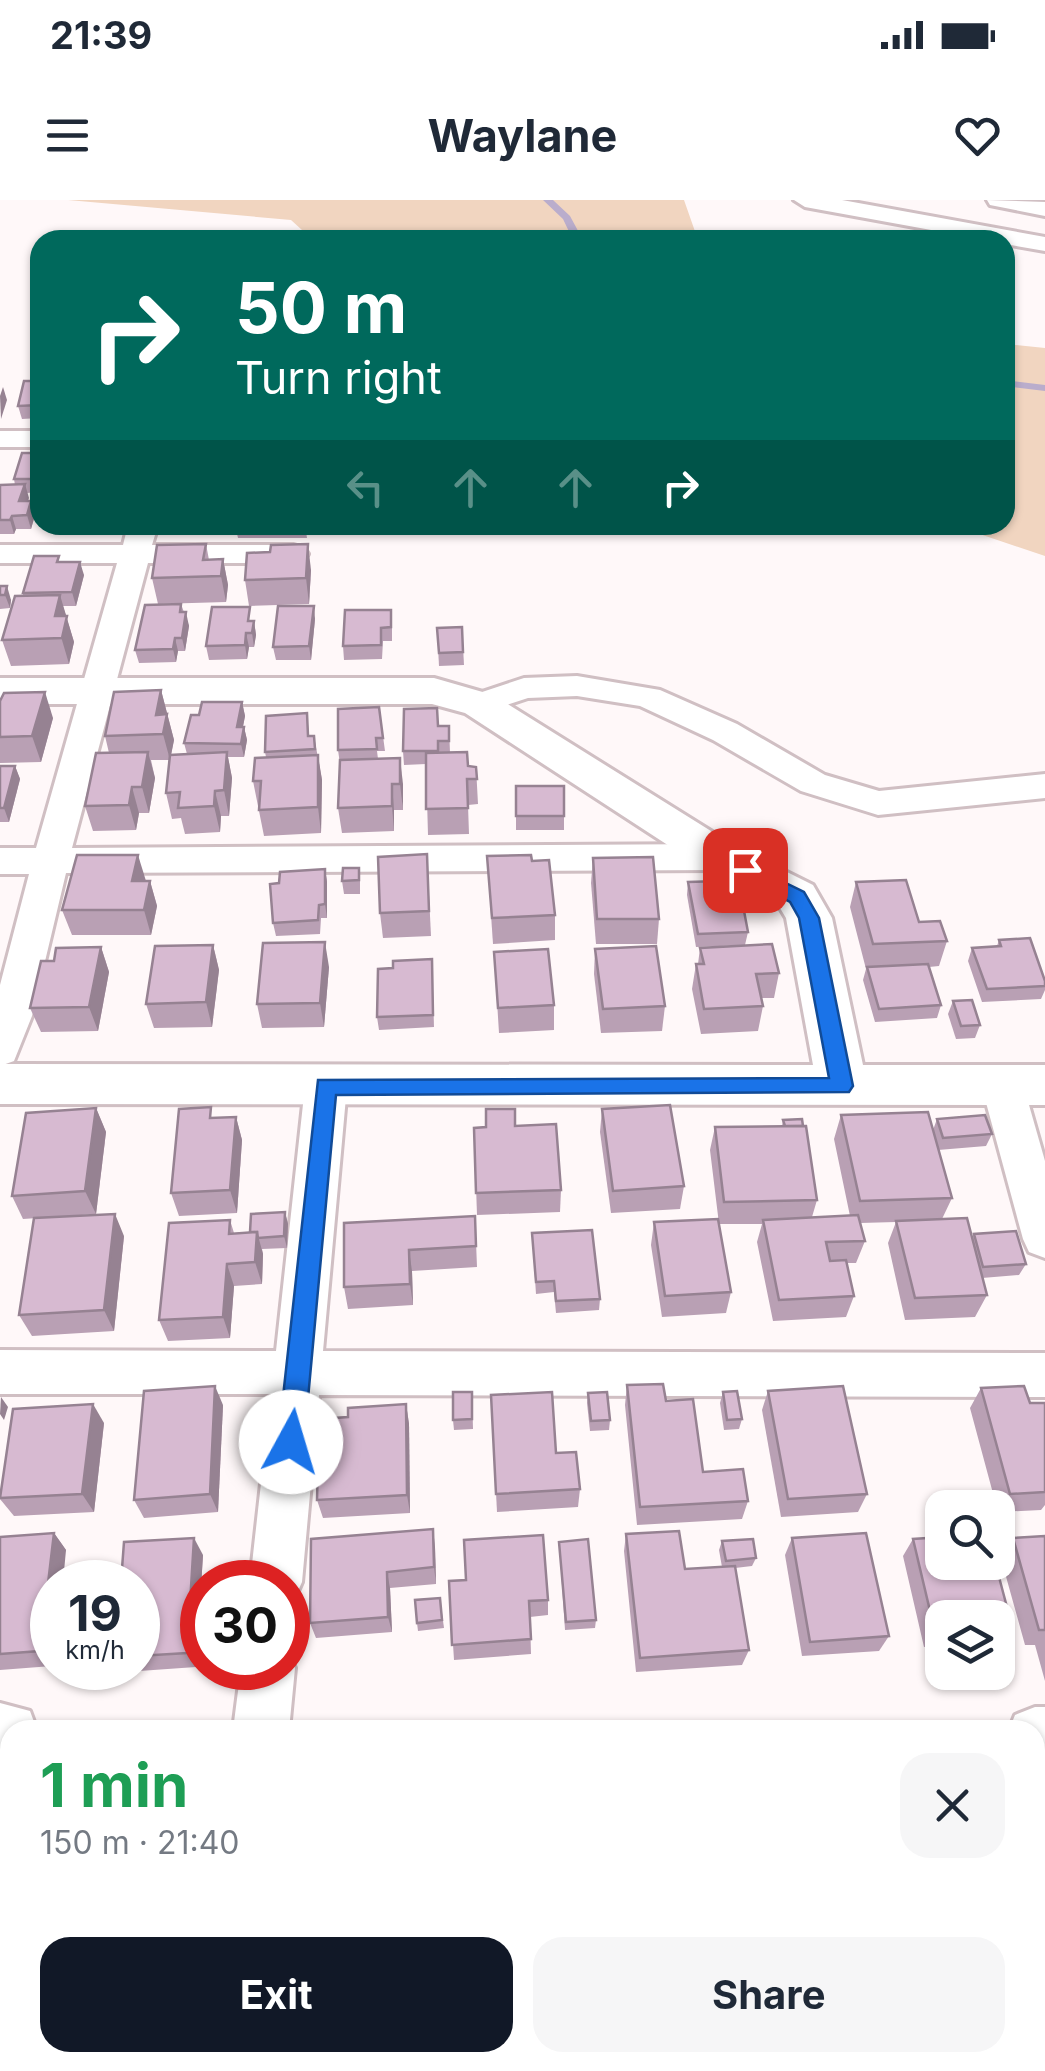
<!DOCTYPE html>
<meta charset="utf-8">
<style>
:root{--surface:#fff;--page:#f6f6f7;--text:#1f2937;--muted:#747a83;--accent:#111827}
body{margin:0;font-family:Inter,sans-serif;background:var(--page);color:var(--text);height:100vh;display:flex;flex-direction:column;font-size:38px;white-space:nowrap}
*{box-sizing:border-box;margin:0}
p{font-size:32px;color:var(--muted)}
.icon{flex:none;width:55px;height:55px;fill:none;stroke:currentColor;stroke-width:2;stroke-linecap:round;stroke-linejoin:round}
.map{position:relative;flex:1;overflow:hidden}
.sheet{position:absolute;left:0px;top:1520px;width:1045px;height:352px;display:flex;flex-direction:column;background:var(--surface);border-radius:30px 30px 0 0;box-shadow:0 2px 8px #0004}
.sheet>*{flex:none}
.hud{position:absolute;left:30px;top:30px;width:985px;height:305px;border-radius:30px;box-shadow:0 2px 8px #0004;background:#00695c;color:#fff;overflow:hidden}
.tools{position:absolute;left:925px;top:1290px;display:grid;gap:20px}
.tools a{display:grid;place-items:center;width:90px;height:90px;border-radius:20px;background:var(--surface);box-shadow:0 2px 8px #0004;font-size:50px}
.speed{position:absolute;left:30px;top:1360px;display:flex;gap:20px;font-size:50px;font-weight:700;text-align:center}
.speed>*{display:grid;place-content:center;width:130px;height:130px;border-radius:50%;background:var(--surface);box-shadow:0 2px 8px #0004;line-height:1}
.speed small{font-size:25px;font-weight:400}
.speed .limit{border:15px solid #d22;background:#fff;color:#111}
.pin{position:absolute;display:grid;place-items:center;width:85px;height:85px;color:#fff;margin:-42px;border-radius:20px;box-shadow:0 5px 15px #0006}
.me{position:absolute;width:110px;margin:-55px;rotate:6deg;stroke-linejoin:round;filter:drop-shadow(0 0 8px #0008)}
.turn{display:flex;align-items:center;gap:35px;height:210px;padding:0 40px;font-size:45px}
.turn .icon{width:130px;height:130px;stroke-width:2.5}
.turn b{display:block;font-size:70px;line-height:85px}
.lanes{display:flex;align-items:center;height:95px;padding:0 40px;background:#0003;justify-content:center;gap:50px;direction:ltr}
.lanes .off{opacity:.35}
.round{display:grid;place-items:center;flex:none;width:105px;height:105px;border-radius:30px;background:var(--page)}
.summary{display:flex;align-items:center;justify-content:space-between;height:170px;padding:0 40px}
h1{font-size:60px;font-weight:700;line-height:75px;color:#1e9e55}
.primary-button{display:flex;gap:20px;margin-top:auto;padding:20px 40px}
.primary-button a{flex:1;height:115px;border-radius:30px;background:var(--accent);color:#fff;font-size:40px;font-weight:700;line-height:115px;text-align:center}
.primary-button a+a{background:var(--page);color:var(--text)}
.status{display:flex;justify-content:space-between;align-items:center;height:70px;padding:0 50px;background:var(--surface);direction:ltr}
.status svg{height:28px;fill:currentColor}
header{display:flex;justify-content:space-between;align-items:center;height:130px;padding:0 40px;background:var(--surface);font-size:45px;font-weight:700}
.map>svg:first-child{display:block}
</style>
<div class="status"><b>21:39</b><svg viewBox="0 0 49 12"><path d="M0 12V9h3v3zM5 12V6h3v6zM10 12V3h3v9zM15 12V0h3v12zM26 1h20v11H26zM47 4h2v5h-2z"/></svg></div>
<header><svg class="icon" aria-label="menu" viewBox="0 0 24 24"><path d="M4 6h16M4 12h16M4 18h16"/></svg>Waylane<svg class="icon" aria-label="heart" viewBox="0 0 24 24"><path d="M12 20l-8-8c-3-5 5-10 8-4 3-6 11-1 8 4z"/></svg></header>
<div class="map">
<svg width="1045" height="1871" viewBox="0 0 1045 1871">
<rect width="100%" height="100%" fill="#fff8f9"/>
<g fill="#f1d5c0">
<path d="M68,0H684L698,40H313L291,20Z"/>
<path d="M1005,144L1045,148V356L953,325H1005Z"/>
</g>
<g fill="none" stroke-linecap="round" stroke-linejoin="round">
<g fill="#baadcc" fill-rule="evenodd">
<path d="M543,0H553L570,16L583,40H573L563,19Z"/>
<path d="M1005,180L1045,185V191L1005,186Z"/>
</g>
<defs>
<g id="minor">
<path d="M794,0H842L1045,37V51L1005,44V40H986L805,7Z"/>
<path d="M987,0L1045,2V16L990,5Z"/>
<rect x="0" y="231" width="40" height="16"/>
<path d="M128,325H158L152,345H293L304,348L308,354L304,360L293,363H148L72,648L719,644L732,648L737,657L732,666L719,670L66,673L32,816L14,861L0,866V785L29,674H0V648H36L117,363H0V345H123Z"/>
<path d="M577,476L660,490L737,524L825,575L879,591L1045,574V598L878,615L801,591L713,540L640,506L577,496L528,498L479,514L467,511L462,504L467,497L524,478Z"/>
<path d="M1002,868L1017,872L1023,884L1045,961V1058L1029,1052L1023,1039L981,884L987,872Z"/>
<path d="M326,870L341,874L347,886L323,1151L1045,1153V1197L319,1195L302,1382L294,1400L288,1403V1382H250L271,1194H0V1150L276,1151L305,886L311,874Z"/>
<path d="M288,1450L295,1468L289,1530H233L241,1468H288Z"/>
<path d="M0,1503L30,1511L37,1530H10V1559H0Z"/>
<path d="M1035,1507H1045V1563H1035V1530H1009L1015,1515Z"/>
<path d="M193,1862H255L254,1871H192Z"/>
</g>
<path id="tertiary" d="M0,478H434L493,495L735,646L813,685L832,718L863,865H1045V905L0,904V864L813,865L786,718L780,708L703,668L465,513L432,504H0Z"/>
</defs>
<use href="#minor" stroke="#d0bfc3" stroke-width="6"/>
<use href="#tertiary" stroke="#d0bfc3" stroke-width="6"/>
<use href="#minor" fill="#fff" fill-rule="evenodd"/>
<use href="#tertiary" fill="#fff" fill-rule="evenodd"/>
</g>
<g fill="#b9a0b4">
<path d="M40,181V218L22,219L18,206Z"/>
<path d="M40,253V292L27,293L28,301L35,315L31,329H16L14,334H0V285H15L14,279Z"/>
<path d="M53,325H116V327H97L95,334L55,335Z"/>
<path d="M174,325H215L214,334H176Z"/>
<path d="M235,325H305L307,338H238Z"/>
<path d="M206,344L209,360L223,359L228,385L226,402L158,404L152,378Z"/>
<path d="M61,362L84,375L76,406H63L74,442L69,464L11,466L2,440L23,396V393Z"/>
<path d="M311,370L309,404L249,406L245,380Z"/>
<path d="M0,386L11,400L10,408L0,409Z"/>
<path d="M181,404L189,426L185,451H178L176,462L139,463L135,450Z"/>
<path d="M315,419L311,460H276L273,447Z"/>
<path d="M254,421L256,435L254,447H249L247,459L209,460L206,446Z"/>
<path d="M392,423V441H383L382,459L344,460L343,446Z"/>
<path d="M462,427L464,465L439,466L437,428Z"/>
<path d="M161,490L174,540L171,555L187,554L184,543L199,515L242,502L245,516L243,527H244L247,540L244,557H228L232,578L229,616H221L220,632L185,634L181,618L172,619L166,593L169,560H151L155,578L149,613H139L136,630L93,631L85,606L109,553L105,536Z"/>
<path d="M0,501L53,518L41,562L0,563Z"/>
<path d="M379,507L385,551H377L378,559L400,558L403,610H394V631L342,633L338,608L340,564L338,550Z"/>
<path d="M307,513L309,536H314L322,580L321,633L264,636L253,581L266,557L265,552Z"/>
<path d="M438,526H449L450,553L468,566L476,567L478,604L468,605L469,634L428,635L426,564L404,565L403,551Z"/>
<path d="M0,566H15L20,579L9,622H0Z"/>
<rect x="516" y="586" width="48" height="44"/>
<path d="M427,654L431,736L383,738L380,713Z"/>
<path d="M487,656L532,661L555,715V740L493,744Z"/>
<path d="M593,658L659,719L657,744H596L591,683Z"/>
<path d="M343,668L360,681V694H344L342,681Z"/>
<path d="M325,669L327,682V718H321L320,734L276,736L273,723L279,683Z"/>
<path d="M150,681L157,706L151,735H72L62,710Z"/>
<path d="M688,682L723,696L748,732L745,745L696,747L687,695Z"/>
<path d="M856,682L947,741L939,766L929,767L941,805L937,818L875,822L863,780L866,769L850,707Z"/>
<path d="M999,740L1045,781V790L1041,799L982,802L968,761L972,748L997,746Z"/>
<path d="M213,745L219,770L212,827L154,828L146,804Z"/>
<path d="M101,747L109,772L98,831L41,832L30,808L54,761Z"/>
<path d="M700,748L779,773L774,798H761L763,806L758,831L701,834L692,789L696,764H698Z"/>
<path d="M595,749L665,806L662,831L601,833L594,774Z"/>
<path d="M494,752L554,805V830L499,833Z"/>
<path d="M432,759L434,827L379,830L377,817L393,768Z"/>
<path d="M329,767L324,827L262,828L257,804Z"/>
<path d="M953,801L980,825L975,838L956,839L948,814Z"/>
<path d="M96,908L106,932L96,1014L23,1019L12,996Z"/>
<path d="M602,909L684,986L680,1009L611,1013L600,932Z"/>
<path d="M841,915L933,930L937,919L992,934L986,946L938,950L952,998L942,1019L972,1038L974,1034L1026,1064L1019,1075L982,1078L987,1095L975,1117L905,1120L888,1043L896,1022L860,1023L865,1041L856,1063H847L854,1096L846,1117L773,1121L757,1042L762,1024H719L710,950L715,927L782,926L783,920L817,1000L812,1017L850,1016L834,939Z"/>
<path d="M236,917L242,940L237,1013L179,1016L171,993Z"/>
<path d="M474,928L561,990L560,1012L477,1015Z"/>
<path d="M285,1012L288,1024L287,1048L262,1049L263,1054L262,1084L234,1086L230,1138L168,1141L159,1120L230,1020L234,1033L250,1032Z"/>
<path d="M475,1016L477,1067L412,1071L413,1105L348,1109L344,1087V1023Z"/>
<path d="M654,1022L731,1092L726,1113L662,1117L651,1045Z"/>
<path d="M532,1033L600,1099L599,1110L556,1113L554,1092L536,1094Z"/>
<path d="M124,1036L114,1131L32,1136L19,1115Z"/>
<path d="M627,1185L666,1201L703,1272L748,1301L742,1319L637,1325L625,1205Z"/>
<path d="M981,1188L1030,1203H1045V1305L1041,1310L998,1312L970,1208Z"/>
<path d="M768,1191L867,1294L858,1312L781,1317L762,1210Z"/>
<path d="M472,1192L473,1229L454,1230L453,1220Z"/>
<path d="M723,1192L742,1219L739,1229L724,1230L720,1203Z"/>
<path d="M588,1193L610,1220L609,1230L590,1231L587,1203Z"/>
<path d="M491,1195L556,1253L580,1289L578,1307L497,1312Z"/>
<path d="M406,1204L409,1224L410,1313L323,1318L317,1300L348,1217Z"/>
<path d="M223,1205L218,1312L144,1318L134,1300Z"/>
<path d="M104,1223L94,1312L14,1316L0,1299Z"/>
<path d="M54,1333L66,1350L52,1382V1466L0,1470V1337Z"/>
<path d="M626,1334L685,1369L722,1367L719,1350L722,1341L756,1358L752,1366L735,1368L749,1450L742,1465L636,1472L624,1351Z"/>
<path d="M1045,1336V1481L1035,1445H1025L1000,1355L1013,1338Z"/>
<path d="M792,1338L889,1436L879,1451L802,1456L785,1355Z"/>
<path d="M311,1339L435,1347L436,1384L390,1388L392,1432L316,1438L310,1423Z"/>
<path d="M913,1339L1012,1426L998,1441V1418H942V1445L924,1447L903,1356Z"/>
<path d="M559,1342L596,1420L595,1428L565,1430Z"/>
<path d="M203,1355L196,1467L125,1472L121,1468H138V1382Z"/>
<path d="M449,1381L548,1400V1415L530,1417L531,1454L454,1460Z"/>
<path d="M440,1398L444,1428L418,1431L417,1423Z"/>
<path d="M10,1585V1749L5,1750L0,1748V1653Z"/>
<rect x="1035" y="1595" width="10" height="174"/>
<path d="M812,1862H930L932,1871H814Z"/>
<path d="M996,1862H1035L1045,1871H997Z"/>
</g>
<g fill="#968292">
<path d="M3,187L7,200L1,219L0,196Z"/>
<path d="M25,284L29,298L23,315L19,301Z"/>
<path d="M31,301L35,315L31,329L27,315Z"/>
<path d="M12,316L16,329L14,334L10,320Z"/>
<path d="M308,344L311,370L309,404L306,378Z"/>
<path d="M223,359L228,385L226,402L221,376Z"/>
<path d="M80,362L84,375L76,406L72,392Z"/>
<path d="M7,386L11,400L10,408L5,395Z"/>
<path d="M60,395L74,442L69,464L55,416Z"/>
<path d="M314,406L315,419L311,460L309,446Z"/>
<path d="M186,412L189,426L185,451L182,438Z"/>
<path d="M254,421L256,435L254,447L252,433Z"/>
<path d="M246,433L249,447L247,459L245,445Z"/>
<path d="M175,438L178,451L176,462L173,449Z"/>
<path d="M161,490L174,540L170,560L163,534L156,515Z"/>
<path d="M45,492L53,518L41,562L32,536Z"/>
<path d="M242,502L245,516L240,541L237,527Z"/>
<path d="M244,527L247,540L244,557L241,544Z"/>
<path d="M148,552L155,578L149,613L142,587Z"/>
<path d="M227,552L232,578L229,616L224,590Z"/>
<path d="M318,555L322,580L321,633L318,607Z"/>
<path d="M400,558L403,584V610L400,584Z"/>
<path d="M15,566L20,579L9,622L4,608Z"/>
<path d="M392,584L394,610V631L392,606Z"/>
<path d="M132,587L139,613L136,630L129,605Z"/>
<path d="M215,591L221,616L220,632L214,606Z"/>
<path d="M138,655L146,681H132Z"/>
<path d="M325,669L327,682V718L325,704Z"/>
<path d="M150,681L157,706L151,735L144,710Z"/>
<path d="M325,742L329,767L324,827L320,803Z"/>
<path d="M213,745L219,770L212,827L206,802Z"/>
<path d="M101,747L109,772L98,831L89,807Z"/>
<path d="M96,908L106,932L96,1014L85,991Z"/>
<path d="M236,917L242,940L237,1013L230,990Z"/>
<path d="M285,1012L288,1024L287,1048L284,1036Z"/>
<path d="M115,1014L124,1036L114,1131L104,1110Z"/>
<path d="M257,1032L263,1054L262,1084L255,1062Z"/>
<path d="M409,1050L412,1071L413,1105L410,1084Z"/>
<path d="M227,1064L234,1086L230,1138L223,1117Z"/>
<path d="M215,1186L223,1205L218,1312L210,1294Z"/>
<path d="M1,1197L8,1207L4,1220L0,1214Z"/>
<path d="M93,1204L104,1223L94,1312L82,1294Z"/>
<path d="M406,1204L409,1224L410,1313L407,1295Z"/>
<path d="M433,1329L435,1347L436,1384L434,1367Z"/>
<path d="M54,1333L66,1350L63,1382H52V1465L40,1451Z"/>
<path d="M194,1338L203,1355L196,1467L187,1453Z"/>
<path d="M387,1372L390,1388L392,1432L388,1417Z"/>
<path d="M12,1862H29L28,1871H11Z"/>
<path d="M155,1862H167V1871H154Z"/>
</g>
<g fill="#d7bad1" stroke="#968292" stroke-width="2.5">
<path d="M24,181H40V205L18,206Z"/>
<path d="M22,253H40V279H14Z"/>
<path d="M25,284L19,301H31L27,315L12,316L10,320H0V285Z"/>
<path d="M206,344L203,360L223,359L221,376L152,378L157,345Z"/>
<path d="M308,344L306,378L245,380L247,353L270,352L271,345Z"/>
<path d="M34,356H59L57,362H80L72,392L23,393Z"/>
<path d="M0,386H7L5,395H0Z"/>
<path d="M60,395L55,416H67L62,438L2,440L15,396Z"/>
<path d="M181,404L180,412H186L182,438H175L173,449L135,450L145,405Z"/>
<path d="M278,406H314L309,446L273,447Z"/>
<path d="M212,407H250L248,421H254L252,433H246L245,445L206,446Z"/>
<path d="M345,410H391V427L381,428V445L343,446Z"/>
<path d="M462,427L463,452L439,453L437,428Z"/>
<path d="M161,490L156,515L167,514L163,534L105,536L114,492Z"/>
<path d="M45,492L32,536L0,537V501L4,493Z"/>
<path d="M202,502H242L237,527H244L241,544L184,543L191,515H199Z"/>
<path d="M379,507L383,538H376L377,549L338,550V509Z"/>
<path d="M437,508L438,526H449V541H438V551H403L404,509Z"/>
<path d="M307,513L308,536H314L315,549L265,552L266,516Z"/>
<path d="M148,552L142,587H132L129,605L85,606L96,553Z"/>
<path d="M227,552L224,590L215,591L214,606L178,608L180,592L166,593L170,555Z"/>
<path d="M467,552L468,566L476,567L477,579H467L468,608L426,609V553Z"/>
<path d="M318,555V607L259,610L261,581H253L255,558Z"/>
<path d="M400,558V584H392V606L338,608L340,560Z"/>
<path d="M0,566H15L4,608H0Z"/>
<rect x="516" y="586" width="48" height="30"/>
<path d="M427,654L429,711L380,713L378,657Z"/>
<path d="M77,655H138L132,681H150L144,710H62Z"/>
<path d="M531,655L532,661L549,660L555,715L492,718L487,656Z"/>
<path d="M653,657L659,719H597L593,658Z"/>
<path d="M343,668H359V680L342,681Z"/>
<path d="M325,669V704L319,705L318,720L273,723L270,684L279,683L280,672Z"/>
<path d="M906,680L919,722L940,721L947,741L873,744L856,682Z"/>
<path d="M720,681L723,696L741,695L748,732L698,734L688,682Z"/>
<path d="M1030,738L1045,781V786L987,789L972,748L1001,746L999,740Z"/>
<path d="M325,742L320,803L257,804L263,743Z"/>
<path d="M772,744L779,773L756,774L763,806L704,809L696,764H704L700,748Z"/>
<path d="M213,745L206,802L146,804L155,746Z"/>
<path d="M656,746L665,806L603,809L595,749Z"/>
<path d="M101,747L89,807L30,808L41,761H54L56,748Z"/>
<path d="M548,749L554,805L498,808L494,752Z"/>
<path d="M432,759L433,815L377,817L378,769L393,768V761Z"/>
<path d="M928,764L941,805L879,809L867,767Z"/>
<path d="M972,800L980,825L961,826L953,801Z"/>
<path d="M670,905L684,986L613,991L602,909Z"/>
<path d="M211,907L210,918L236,917L230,990L171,993L179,909Z"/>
<path d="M96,908L85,991L12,996L26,913Z"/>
<path d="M486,909H515V926L556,924L561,990L476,993L474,928L486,927Z"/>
<path d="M928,912L952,998L860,1001L841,915Z"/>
<path d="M985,915L992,934L943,938L937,919Z"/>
<path d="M802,919L803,926H785L783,920Z"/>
<path d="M806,926L817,1000L724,1002L715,927Z"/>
<path d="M285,1012L284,1036L258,1038L257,1032H250L251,1014Z"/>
<path d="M115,1014L104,1110L19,1115L34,1018Z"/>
<path d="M858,1015L865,1041L826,1042L830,1061L846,1060L854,1096L779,1100L763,1020Z"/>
<path d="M475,1016L476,1046L409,1050L410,1084L344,1087V1023Z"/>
<path d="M967,1018L987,1095L915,1098L896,1021Z"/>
<path d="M718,1019L731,1092L665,1096L654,1022Z"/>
<path d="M230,1020L229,1034L257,1032L255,1062L227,1064L223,1117L159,1120L169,1023Z"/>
<path d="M592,1030L600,1099L556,1101L554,1081L536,1082L532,1033Z"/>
<path d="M1016,1031L1026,1064L983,1067L974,1034Z"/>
<path d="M663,1184L666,1201L693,1199L703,1272L743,1269L748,1301L640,1307L627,1185Z"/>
<path d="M215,1186L210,1294L134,1300L144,1191Z"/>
<path d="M843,1186L867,1294L788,1299L768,1191Z"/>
<path d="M1024,1186L1030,1203H1045V1292L1010,1294L981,1188Z"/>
<path d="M737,1191L742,1219L727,1220L723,1192Z"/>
<path d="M453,1192H472V1219L453,1220Z"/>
<path d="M552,1192L556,1253L576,1252L580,1289L496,1294L491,1195Z"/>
<path d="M607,1192L610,1220L591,1221L588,1193Z"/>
<path d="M93,1204L82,1294L0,1298L13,1209Z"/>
<path d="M406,1204L407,1295L317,1300L319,1219L348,1217V1208Z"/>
<path d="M433,1329L434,1367L387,1372L388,1417L310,1423L311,1339Z"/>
<path d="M679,1331L685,1369L735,1366L749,1450L640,1458L626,1334Z"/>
<path d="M54,1333L40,1451L0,1454V1337Z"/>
<path d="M866,1333L889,1436L810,1442L792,1338Z"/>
<path d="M543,1335L548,1400L529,1401L531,1439L452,1445L449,1381L466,1380L464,1340Z"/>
<path d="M1045,1336V1430H1039L1013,1338Z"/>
<path d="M942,1337V1362H995L1012,1426L998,1427V1418H942V1431L935,1432L913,1339Z"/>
<path d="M194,1338L187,1453L138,1456V1382H121L124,1342Z"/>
<path d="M588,1339L596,1420L566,1422L559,1342Z"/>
<path d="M753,1339L756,1358L726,1361L722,1341Z"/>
<path d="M440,1398L442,1420L417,1423L415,1400Z"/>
<path d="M9,1585L10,1741L0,1742V1653Z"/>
<rect x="1035" y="1595" width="10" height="168"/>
<path d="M1045,1782V1871H1014L1012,1862H1035V1783Z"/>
<path d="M10,1790V1862H12L11,1871H0V1791Z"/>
<path d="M83,1862H155L154,1871H82Z"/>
<path d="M267,1862H420V1869L395,1871H266Z"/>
<path d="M462,1862H561V1871H463Z"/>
<path d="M628,1862H739L740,1871H628Z"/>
<path d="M823,1862H930L932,1871H824Z"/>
</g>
<path fill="#1a73e8" stroke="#114b97" stroke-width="2.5" d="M745,663L804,692L819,718L853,886L849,892L336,895L304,1242L300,1251L291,1255L281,1251L278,1242L318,880L829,878L799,718L790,702L738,675V665Z"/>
</svg>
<div class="tools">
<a><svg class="icon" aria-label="search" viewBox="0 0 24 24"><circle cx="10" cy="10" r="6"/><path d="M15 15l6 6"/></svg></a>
<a><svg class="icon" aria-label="layers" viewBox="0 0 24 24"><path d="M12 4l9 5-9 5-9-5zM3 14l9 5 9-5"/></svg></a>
</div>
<div class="speed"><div>19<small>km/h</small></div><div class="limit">30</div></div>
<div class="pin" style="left:745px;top:670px;background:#d93025"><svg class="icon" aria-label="arrive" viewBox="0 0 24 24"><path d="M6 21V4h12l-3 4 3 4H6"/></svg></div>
<svg class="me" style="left:291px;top:1242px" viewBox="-20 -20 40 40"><circle r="19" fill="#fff"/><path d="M0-13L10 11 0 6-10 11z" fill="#1a73e8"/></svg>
<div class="hud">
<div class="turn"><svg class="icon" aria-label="right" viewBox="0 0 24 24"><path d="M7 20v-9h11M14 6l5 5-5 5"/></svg><div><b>50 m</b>Turn right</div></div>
<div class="lanes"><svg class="icon off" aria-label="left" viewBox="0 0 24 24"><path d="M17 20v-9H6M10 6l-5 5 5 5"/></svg><svg class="icon off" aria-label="ahead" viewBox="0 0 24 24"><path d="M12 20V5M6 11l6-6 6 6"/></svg><svg class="icon off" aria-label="ahead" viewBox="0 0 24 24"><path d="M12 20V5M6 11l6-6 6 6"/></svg><svg class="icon" aria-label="right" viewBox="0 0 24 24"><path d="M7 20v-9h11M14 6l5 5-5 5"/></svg></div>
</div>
<section class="sheet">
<div class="summary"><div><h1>1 min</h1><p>150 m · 21:40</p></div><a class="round"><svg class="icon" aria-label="close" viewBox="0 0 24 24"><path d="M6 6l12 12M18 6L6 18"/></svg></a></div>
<div class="primary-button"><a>Exit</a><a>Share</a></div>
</section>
</div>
